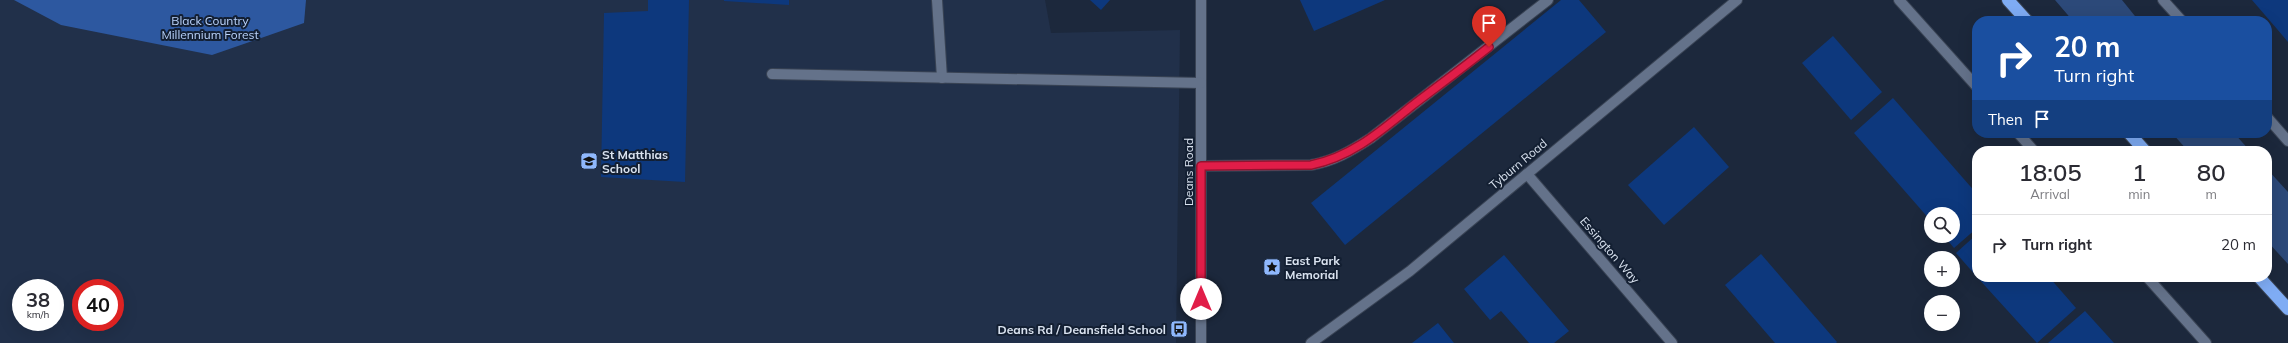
<!DOCTYPE html>
<meta charset="utf-8">
<style>
:root{--surface:#fff;--page:#f7f7f7;--text:#2b2b33;--muted:#7c7c81;--line:#e1e1e2}
body{margin:0;font-family:Mulish,sans-serif;background:var(--page);color:var(--text);height:100vh;display:flex;flex-direction:column;font-size:15px;white-space:nowrap}
*{box-sizing:border-box;margin:0}
p{font-size:13px;color:var(--muted)}
.icon{flex:none;width:22px;height:22px;fill:none;stroke:currentColor;stroke-width:2;stroke-linecap:round;stroke-linejoin:round}
.map{position:relative;flex:1;overflow:hidden}
.panel{position:absolute;left:1972px;top:146px;width:300px;height:136px;display:flex;flex-direction:column;background:var(--surface);border-radius:16px;box-shadow:0 4px 16px #0002}
.panel>*{flex:none}
.banner{position:absolute;left:1972px;top:16px;width:300px;height:122px;border-radius:16px;box-shadow:0 4px 16px #0002;background:#1a4fa0;color:#fff;overflow:hidden}
.controls{position:absolute;left:1924px;top:207px;display:grid;gap:8px}
.controls a{display:grid;place-items:center;width:36px;height:36px;border-radius:50%;background:var(--surface);box-shadow:0 4px 16px #0002;font-size:20px}
.speed{position:absolute;left:12px;top:279px;display:flex;gap:8px;font-size:20px;font-weight:700;text-align:center}
.speed>*{display:grid;place-content:center;width:52px;height:52px;border-radius:50%;background:var(--surface);box-shadow:0 4px 16px #0002;line-height:1}
.speed small{font-size:10px;font-weight:400}
.speed .limit{border:6px solid #d22;background:#fff;color:#111}
.pin{position:absolute;display:grid;place-items:center;width:34px;height:34px;color:#fff;margin:-41px -17px;border-radius:50% 50% 50% 0;rotate:-45deg;box-shadow:0 0 4px #0007}
.pin .icon{rotate:45deg}
.me{position:absolute;width:44px;margin:-22px;rotate:0deg;stroke-linejoin:round;filter:drop-shadow(0 0 3px #0008)}
.turn{display:flex;align-items:center;gap:14px;height:84px;padding:0 16px;font-size:18px}
.turn .icon{width:52px;height:52px;stroke-width:2.5}
.turn b{display:block;font-size:28px;line-height:34px}
.then{display:flex;align-items:center;height:38px;padding:0 16px;background:#0003;gap:8px;font-size:15px}
.eta{display:flex;justify-content:space-evenly;align-items:center;height:68px;text-align:center}
.eta b{font-size:24px;font-weight:600;line-height:28px}
ul{padding:0;list-style:none}
li{display:flex;align-items:center;gap:12px;height:60px;padding:0 16px;border-top:1px solid var(--line)}
li div{flex:1}
li b{display:block;font-size:15px}
li em{font-style:normal}
.map>svg:first-child{display:block}
</style>
<div class="map">
<svg width="2288" height="343" viewBox="0 0 2288 343">
<rect width="100%" height="100%" fill="#1c283c"/>
<path fill="#21304a" fill-rule="evenodd" d="M0,0H1045L1051,33L1180,30L1176,343H0ZM21,288H55V322H21ZM81,288H115V322H81Z"/>
<g fill="#2c4979">
<path d="M2055,0H2122L2139,21H2073Z"/>
<path d="M2172,133H2234L2250,151H2188Z"/>
<path d="M2267,169L2288,192V264L2267,241Z"/>
</g>
<path fill="#2d58a0" d="M14,0H306L304,23L212,55L61,25Z"/>
<g fill="#0d387d">
<path d="M648,0H689L685,182L601,177L604,13L648,11Z"/>
<path d="M724,0H789V5L724,1Z"/>
<path d="M1090,0H1110L1101,10Z"/>
<path d="M1300,0H1385L1314,31Z"/>
<path d="M1561,0H1579L1606,32L1345,245L1311,203Z"/>
<path d="M2252,0H2288V42L2277,29Z"/>
<path d="M1833,36L1882,92L1851,120L1802,63Z"/>
<path d="M1893,98L1977,194V228L1954,248L1944,236H1953V214H1931V221L1854,133Z"/>
<path d="M1694,127L1729,167L1664,225L1628,185Z"/>
<path d="M1977,234V277L1956,253Z"/>
<path d="M1761,254L1837,342L1836,343H1775L1725,285Z"/>
<path d="M1504,255L1569,331L1554,343H1529L1501,311L1490,320L1464,289Z"/>
<path d="M1977,277H2049L2076,308L2037,343Z"/>
<path d="M2085,311L2114,343H2048Z"/>
<path d="M1438,323L1454,343H1412Z"/>
</g>
<g fill="none" stroke-linecap="round" stroke-linejoin="round">
<defs>
<g id="minor">
<path d="M937,0L942,78"/>
<path d="M1201,0V343"/>
<path d="M1899,0L1977,87"/>
<path d="M2163,0L2182,21"/>
<path d="M772,74L1201,83"/>
<path d="M2267,117L2288,141"/>
<path d="M2018,133L2034,151"/>
<path d="M1201,166L1311,165C1334,161 1351,151 1371,138L1548,0"/>
<path d="M1527,174L1672,343"/>
<path d="M2147,277L2206,343"/>
<path d="M1311,343L1410,271L1737,0"/>
</g>
<g id="highway">
<path d="M2008,0L2027,21"/>
<path d="M2129,133L2145,151"/>
<path d="M2259,277L2288,309"/>
</g>
</defs>
<use href="#minor" stroke="#394354" stroke-width="12"/>
<use href="#highway" stroke="#394354" stroke-width="14"/>
<use href="#minor" stroke="#64728a" stroke-width="10"/>
<use href="#highway" stroke="#7facf4" stroke-width="12"/>
</g>
<g fill="none" stroke-linecap="round" stroke-linejoin="round">
<defs>
<path id="route" d="M1201,299V166L1311,165C1352,157 1382,130 1413,105C1438,86 1464,67 1489,47"/>
</defs>
<use href="#route" stroke="#92132f" stroke-width="10"/>
<use href="#route" stroke="#e11d48" stroke-width="7"/>
</g>
<defs>
<symbol id="school-square" viewBox="-11 -11 22 22"><rect x="-9" y="-9" width="18" height="18" rx="4" fill="#8fb8fd" stroke="#131f32"/><path d="M0-5L7-2L0 1L-7-2ZM-4 1L0 2.5L4 1V4Q0 6-4 4Z" fill="#111"/></symbol>
<symbol id="sight-square" viewBox="-11 -11 22 22"><rect x="-9" y="-9" width="18" height="18" rx="4" fill="#8fb8fd" stroke="#131f32"/><path d="M0-6L1.8-2.2L6-1.7L2.9 1.2L3.7 5.4L0 3.3L-3.7 5.4L-2.9 1.2L-6-1.7L-1.8-2.2Z" fill="#111"/></symbol>
<symbol id="bus-square" viewBox="-11 -11 22 22"><rect x="-9" y="-9" width="18" height="18" rx="4" fill="#8fb8fd" stroke="#131f32"/><path d="M-5-6H5V4H4V6H2V4H-2V6H-4V4H-5ZM-3.5-4V0h7V-4ZM-3.5 1.2v1.5H-2V1.2ZM2 1.2v1.5H3.5V1.2Z" fill="#111"/></symbol>
</defs>
<g fill-rule="evenodd">
<use href="#school-square" x="579" y="151" width="20" height="20"/>
<use href="#sight-square" x="1262" y="257" width="20" height="20"/>
<use href="#bus-square" x="1169" y="319" width="20" height="20"/>
</g>
<g text-anchor="middle" dominant-baseline="central" stroke-width="4" stroke-linejoin="round" paint-order="stroke">
<g font-size="12" fill="#bad3fb" stroke="#131f32">
<text x="210" y="20">Black Country<tspan x="210" dy="14">Millennium Forest</tspan></text>
</g>
<g font-size="12" font-weight="bold" fill="#dae3f0" stroke="#131f32" text-anchor="start">
<text x="602" y="154">St Matthias<tspan x="602" dy="14">School</tspan></text>
<text x="1285" y="260">East Park<tspan x="1285" dy="14">Memorial</tspan></text>
<text x="1166" y="329" text-anchor="end">Deans Rd / Deansfield School</text>
</g>
<g font-size="12" fill="#dae3f0" stroke="#131f32">
<text transform="translate(1518 164) rotate(-40)">Tyburn Road</text>
<text transform="translate(1188 172) rotate(-90)">Deans Road</text>
<text transform="translate(1610 250) rotate(49)">Essington Way</text>
</g>
</g>
</svg>
<div class="controls">
<a><svg class="icon" aria-label="search" viewBox="0 0 24 24"><circle cx="10" cy="10" r="6"/><path d="M15 15l6 6"/></svg></a>
<a>+</a>
<a>−</a>
</div>
<div class="speed"><div>38<small>km/h</small></div><div class="limit">40</div></div>
<div class="pin" style="left:1489px;top:47px;background:#d93025"><svg class="icon" aria-label="arrive" viewBox="0 0 24 24"><path d="M6 21V4h12l-3 4 3 4H6"/></svg></div>
<svg class="me" style="left:1201px;top:299px" viewBox="-20 -20 40 40"><circle r="19" fill="#fff"/><path d="M0-13L10 11 0 6-10 11z" fill="#e11d48"/></svg>
<div class="banner">
<div class="turn"><svg class="icon" aria-label="right" viewBox="0 0 24 24"><path d="M7 20v-9h11M14 6l5 5-5 5"/></svg><div><b>20 m</b>Turn right</div></div>
<div class="then">Then<svg class="icon" aria-label="arrive" viewBox="0 0 24 24"><path d="M6 21V4h12l-3 4 3 4H6"/></svg></div>
</div>
<section class="panel">
<div class="eta">
<div><b>18:05</b><p>Arrival</p></div>
<div><b>1</b><p>min</p></div>
<div><b>80</b><p>m</p></div>
</div>
<ul>
<li><svg class="icon" aria-label="right" viewBox="0 0 24 24"><path d="M7 20v-9h11M14 6l5 5-5 5"/></svg><div><b>Turn right</b></div><em>20 m</em></li>
</ul>
</section>
</div>
